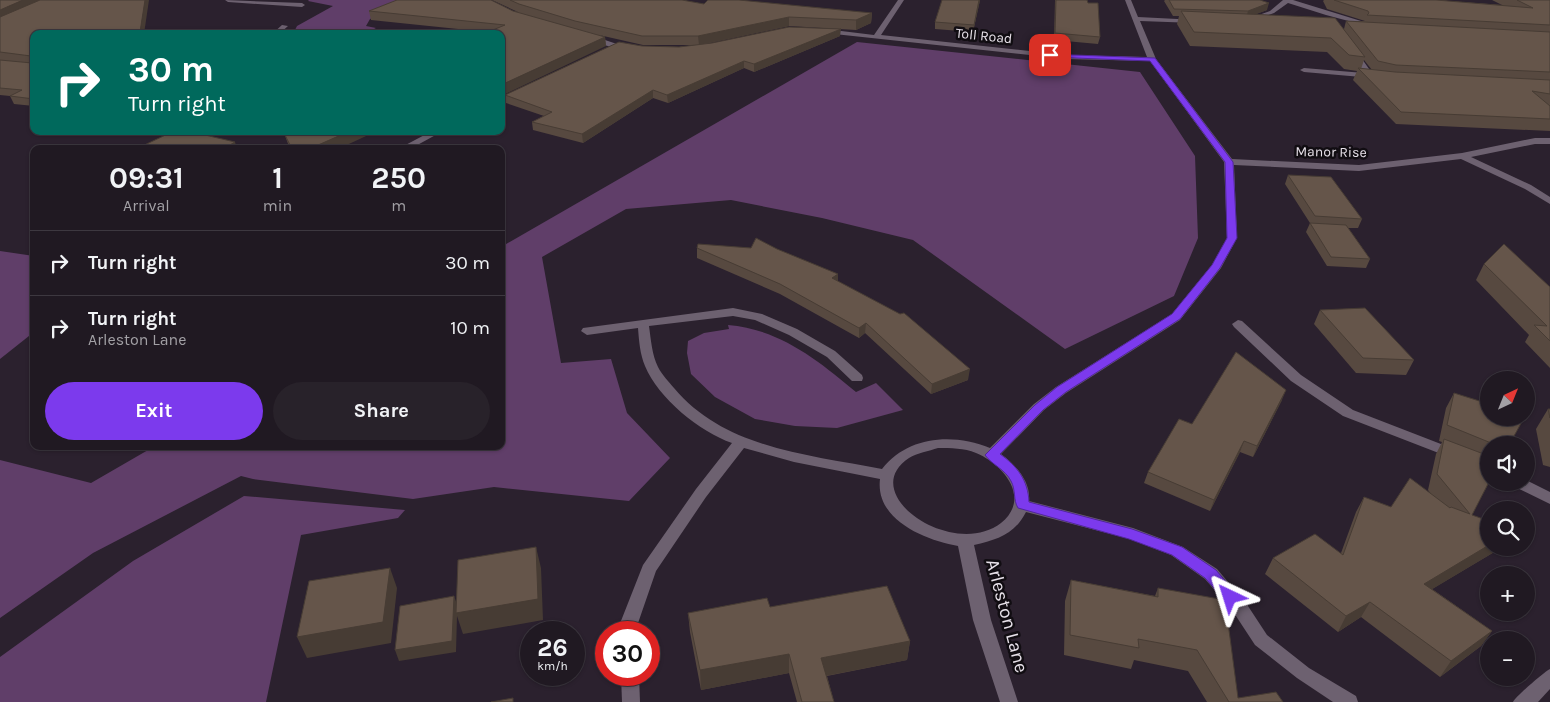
<!DOCTYPE html>
<meta charset="utf-8">
<style>
:root{--surface:#201922;--page:#28222a;--text:#f1f3f6;--muted:#a2a0a5;--line:#3d3840;--accent:#7c3aed}
body{margin:0;font-family:Karla,sans-serif;background:var(--page);color:var(--text);height:100vh;display:flex;flex-direction:column;font-size:19px;white-space:nowrap}
*{box-sizing:border-box;margin:0}
p{font-size:16px;color:var(--muted)}
.icon{flex:none;width:28px;height:28px;fill:none;stroke:currentColor;stroke-width:2;stroke-linecap:round;stroke-linejoin:round}
.map{position:relative;flex:1;overflow:hidden}
.panel{position:absolute;left:30px;top:145px;width:475px;height:305px;display:flex;flex-direction:column;background:var(--surface);border-radius:10px;box-shadow:0 1px 4px #0004,0 0 0 1px var(--line)}
.panel>*{flex:none}
.top-card{position:absolute;left:30px;top:30px;width:475px;height:105px;border-radius:10px;box-shadow:0 1px 4px #0004,0 0 0 1px var(--line);background:#00695c;color:#fff;overflow:hidden}
.needle{width:32px;rotate:43deg}
.fabs{position:absolute;left:1480px;top:371px;display:grid;gap:10px}
.fabs a{display:grid;place-items:center;width:55px;height:55px;border-radius:50%;background:var(--surface);box-shadow:0 1px 4px #0004,0 0 0 1px var(--line);font-size:25px}
.speed{position:absolute;left:520px;top:621px;display:flex;gap:10px;font-size:25px;font-weight:700;text-align:center}
.speed>*{display:grid;place-content:center;width:65px;height:65px;border-radius:50%;background:var(--surface);box-shadow:0 1px 4px #0004,0 0 0 1px var(--line);line-height:1}
.speed small{font-size:12px;font-weight:400}
.speed .limit{border:8px solid #d22;background:#fff;color:#111}
.pin{position:absolute;display:grid;place-items:center;width:42px;height:42px;color:#fff;margin:-21px;border-radius:10px;box-shadow:0 2px 8px #0006}
.me{position:absolute;width:55px;margin:-28px;rotate:319deg;stroke-linejoin:round;filter:drop-shadow(0 0 4px #0008)}
.turn{display:flex;align-items:center;gap:18px;height:105px;padding:0 15px;font-size:22px}
.turn .icon{width:65px;height:65px;stroke-width:2.5}
.turn b{display:block;font-size:35px;line-height:42px}
.eta{display:flex;justify-content:space-evenly;align-items:center;height:85px;text-align:center}
.eta b{font-size:30px;font-weight:700;line-height:35px}
.primary-button{display:flex;gap:10px;margin-top:auto;padding:10px 15px}
.primary-button a{flex:1;height:58px;border-radius:30px;background:var(--accent);color:#fff;font-size:20px;font-weight:700;line-height:58px;text-align:center}
.primary-button a+a{background:var(--page);color:var(--text)}
ul{padding:0;list-style:none}
li{display:flex;align-items:center;gap:15px;height:65px;padding:0 15px;border-top:1px solid var(--line)}
li div{flex:1}
li b{display:block;font-size:19px}
li em{font-style:normal}
.map>svg:first-child{display:block}
</style>
<div class="map">
<svg width="1550" height="702" viewBox="0 0 1550 702">
<rect width="100%" height="100%" fill="#2b212e"/>
<g fill="#603e69">
<path d="M309,0H403L370,19L366,26L376,28L364,34H293L297,26L333,6L308,1Z"/>
<path d="M857,42L1140,72L1195,156L1198,238L1174,296L1065,349L913,240L822,218L731,200L626,209L542,257L561,363L611,359L627,413L670,458L629,501L494,487L413,499L253,479L241,476L93,553L0,618V460L91,483L155,446H501V247Z"/>
<path d="M0,251L34,256V332L0,359Z"/>
<path d="M728,325C779,329 818,360 856,392L876,383L903,410L837,428L795,426L755,419L715,397L691,374L687,353L688,341L704,333L729,329Z"/>
<path d="M244,496L405,510L398,518L301,535L266,702H0V657L133,561Z"/>
</g>
<g fill="none" stroke-linecap="round" stroke-linejoin="round">
<g fill="#6d6170" fill-rule="evenodd">
<path d="M282,25L288,26L279,34H272Z"/>
<path d="M1349,49H1355L1374,76L1373,78L1304,72L1300,70L1304,68L1364,73L1348,51Z"/>
<path d="M1238,320L1242,321L1301,375L1353,410L1459,451L1461,454L1459,457H1449L1343,416L1291,381L1234,327L1232,324Z"/>
<path d="M1526,480L1550,492V504L1513,486L1511,482H1526Z"/>
</g>
<g fill="#6d6170" fill-rule="evenodd">
<path d="M225,0L302,3L305,5L302,7L228,2Z"/>
<path d="M898,0H904L881,35L1066,55L1147,57L1125,0H1131L1138,17L1197,20V22L1195,23L1140,21L1156,59L1232,159L1359,165L1462,153L1535,138H1550V144H1535L1471,157L1531,185L1550,197V204L1525,189L1461,159L1359,171L1234,165L1237,238L1221,268L1180,320L1066,393L1044,410L1001,454C1016,465 1031,482 1029,501L1133,528L1183,547L1217,569L1246,603L1267,635L1309,668L1356,696L1358,702H1333L1297,678L1255,645L1234,613L1205,579L1171,555L1130,539L1026,512C1015,534 997,540 974,545L991,620L1018,702H1000L973,620L958,546C925,540 875,520 880,479L794,462L744,448L706,497L656,571L637,626L636,632H620L619,626L643,565L696,489L732,443C700,432 658,398 645,366C640,354 639,341 638,328L587,335L581,331L583,328L733,308L762,314L797,329L835,351L862,375L863,378L862,381H852L827,357L789,335L755,320L733,316L649,326C651,340 652,355 658,367C662,375 669,382 674,388C725,449 810,455 882,469C908,436 953,433 990,448L1034,404L1056,387L1172,314L1212,265L1227,238L1224,162L1150,61L1066,59L825,33L821,31L825,29L874,35ZM938,448C951,448 964,448 976,453C1003,464 1032,498 1001,523C953,560 855,494 909,458C917,453 929,451 938,448Z"/>
<path d="M1283,0H1293L1374,25L1371,27L1326,15L1288,3L1274,13L1248,22L1245,20L1270,11Z"/>
<path d="M587,36H593L632,49L625,51L587,40Z"/>
<path d="M521,90H524V94L501,103V98Z"/>
<path d="M432,131H443L410,149H398Z"/>
<path d="M1550,669V689L1538,702H1513C1515,697 1544,672 1550,669Z"/>
<path d="M621,675H639L640,702H622Z"/>
</g>
</g>
<g fill="#574940" fill-rule="evenodd">
<path d="M0,0L34,34V106L14,104L10,96L0,95Z"/>
<path d="M492,0H682L704,4L872,13L871,23L856,30L789,26L700,45L840,36L754,72L744,68L668,103L653,98L583,143L533,130L532,122L544,116L506,103L505,95L642,46L679,47L698,45H643L599,35L605,37L606,46L487,32L371,20L369,11H513L518,12Z"/>
<path d="M980,0L973,32L935,29V22Z"/>
<path d="M1055,0H1087L1088,3L1100,37L1098,44L1054,40Z"/>
<path d="M1165,0H1260L1267,10L1256,14L1344,29L1346,21H1365L1327,9L1323,1L1324,0H1436L1502,5L1492,0H1550V131L1396,124L1353,80L1357,71L1344,69L1327,52L1190,46L1177,24L1179,16H1173L1164,1ZM1364,60L1372,70L1361,69Z"/>
<path d="M284,133L338,149H290Z"/>
<path d="M1288,175L1362,219L1358,228H1348L1370,259L1366,268L1327,266L1306,232L1310,223L1285,184Z"/>
<path d="M697,248L838,281L968,380L931,394L865,333L859,338L780,294L697,258Z"/>
<path d="M1484,264L1550,287V368L1525,342L1529,335L1476,280Z"/>
<path d="M1320,310L1414,360L1406,375L1356,373L1314,324Z"/>
<path d="M1454,393L1509,445H1489V482L1472,515L1501,548L1432,589L1492,631L1481,646L1440,677L1361,617L1338,632L1265,574L1273,558L1341,553L1356,512L1364,497L1391,507L1431,494L1428,490L1436,454L1442,442L1439,441L1446,408Z"/>
<path d="M1282,400L1253,457L1240,452L1210,511L1144,483L1148,472L1192,424Z"/>
<path d="M1548,409H1550V467L1543,465L1536,429Z"/>
<path d="M1071,580L1155,596L1158,588L1238,698L1283,702H1207L1188,671L1134,660L1131,669L1064,655L1065,601Z"/>
<path d="M770,607L910,641L907,660L827,676L834,702H797L789,673L701,690L690,632L688,613Z"/>
</g>
<g fill="#473c34">
<path d="M23,0H43L0,18V10Z"/>
<path d="M145,0H149L144,34L140,32Z"/>
<path d="M979,0H980L973,32L974,25Z"/>
<path d="M1269,3L1267,10L1246,18L1248,11Z"/>
<path d="M872,13L871,23L856,30V20Z"/>
<path d="M789,17V26L699,45L698,36Z"/>
<path d="M841,29L840,36L754,72V64Z"/>
<path d="M605,37L606,46L501,96V85Z"/>
<path d="M744,61V68L668,103L667,95Z"/>
<path d="M653,90V98L583,143L582,134Z"/>
<path d="M350,131H377L338,149H309Z"/>
<path d="M235,142L237,149H223Z"/>
<path d="M838,274V283L832,278Z"/>
<path d="M866,323L865,333L859,338V328Z"/>
<path d="M970,369L968,380L931,394L932,384Z"/>
<path d="M1286,390L1282,400L1253,457L1257,446Z"/>
<path d="M1244,441L1240,452L1210,511L1214,500Z"/>
<path d="M1489,545V548H1501L1414,600L1424,584Z"/>
<path d="M536,547L541,568L543,620L463,634L457,616L456,652L399,661L395,650L454,596L458,607Z"/>
<path d="M390,568L397,588L391,643L307,658L297,637Z"/>
<path d="M1370,602L1361,617L1338,632L1346,616Z"/>
<path d="M1492,631L1481,646L1440,677L1451,661Z"/>
<path d="M910,641L907,660L820,677L821,658Z"/>
<path d="M789,654V673L701,690L700,670Z"/>
</g>
<g fill="#65554a" stroke="#473c34">
<path d="M0,0H23L0,10Z"/>
<path d="M40,0H145L140,32L147,34H34V99L10,96L22,90L0,88V60L32,63L31,56L0,52V17Z"/>
<path d="M397,0H491L513,11L605,37L501,85V34H483L505,25L369,11Z"/>
<path d="M510,0H682L704,4L708,0H739L872,13L856,20L789,17L698,36H642L575,21L519,4Z"/>
<path d="M942,0H979L974,25L935,22Z"/>
<path d="M1056,0H1087L1088,3H1098L1100,37L1055,33Z"/>
<path d="M1169,0H1260L1269,3L1248,11L1174,9Z"/>
<path d="M1334,0H1436L1533,8L1517,0H1550V25L1367,15L1369,13L1368,11Z"/>
<path d="M1181,11L1335,18L1365,57L1349,55L1331,38L1194,32Z"/>
<path d="M1346,21L1550,32V72L1396,65L1378,61Z"/>
<path d="M789,27L841,29L754,64L744,61L667,95L653,90L582,134L532,122L552,112L505,95L619,42L642,46L679,47L712,43Z"/>
<path d="M1358,68L1395,72L1550,80V94L1532,91L1550,106V119L1401,112Z"/>
<path d="M174,131H188L235,142L223,149H136Z"/>
<path d="M287,131H350L309,149H292L284,133Z"/>
<path d="M1288,175L1331,177L1362,219L1315,216Z"/>
<path d="M1310,223L1346,225L1370,259L1331,257Z"/>
<path d="M756,238L777,249L838,274L832,278L900,314L904,313L970,369L932,384L866,323L859,328L780,284L697,248L698,244L751,248Z"/>
<path d="M1504,244L1550,287V341L1534,325L1547,326L1484,264Z"/>
<path d="M1365,308L1414,360L1363,358L1320,310Z"/>
<path d="M1236,352L1286,390L1257,446L1244,441L1214,500L1148,472L1179,419L1192,424Z"/>
<path d="M1454,393L1489,404V418H1524L1509,445H1496L1447,425Z"/>
<path d="M1548,409H1550V418Z"/>
<path d="M1444,439L1489,456V482L1472,515L1489,521V545L1424,584L1492,631L1451,661L1370,602L1346,616L1273,558L1315,534L1343,555L1364,497L1391,507L1410,478L1450,508L1451,507L1470,514L1437,474Z"/>
<path d="M536,547L538,599L456,613L458,560Z"/>
<path d="M390,568L383,622L297,637L309,581Z"/>
<path d="M1071,580L1158,597V588L1225,600L1238,698L1276,692L1283,702H1229L1197,650L1138,639L1139,648L1070,635Z"/>
<path d="M887,586L910,641L821,658L834,702H802L789,654L700,670L688,613L767,598L770,607Z"/>
<path d="M454,596L452,641L395,650L400,606Z"/>
<path d="M513,698V702H491Z"/>
</g>
<path fill="#7c3aed" stroke="#51269a" d="M1047,54L1155,58L1233,162L1237,238L1220,268L1180,319L1066,392L1043,410L1000,454C1017,466 1028,480 1029,502L1132,529L1182,547L1216,570L1235,592L1238,597L1235,601L1230,603L1225,601L1205,578L1172,555L1129,539L1018,508C1013,500 1016,490 1011,481C1005,469 992,465 985,455L1035,405L1057,387L1172,314L1212,265L1227,238L1225,162L1150,61L1050,57H1047Z"/>
<g text-anchor="middle" dominant-baseline="central" stroke-width="5" stroke-linejoin="round" paint-order="stroke">
<g font-size="14" fill="#e7e1e9" stroke="#110d12">
<text transform="translate(984 36) rotate(6)">Toll Road</text>
<text transform="translate(1331 152) rotate(1)">Manor Rise</text>
</g>
<g font-size="19" fill="#e7e1e9" stroke="#110d12">
<text transform="translate(1007 616) rotate(75)">Arleston Lane</text>
</g>
</g>
</svg>
<div class="fabs">
<a><svg class="needle" viewBox="-14 -14 28 28"><path d="M0-13l5 13h-10z" fill="#e53935"/><path d="M0 13l5-13h-10z" fill="#a2a0a5"/></svg></a>
<a><svg class="icon" aria-label="sound" viewBox="0 0 24 24"><path d="M4 9h4l5-4v14l-5-4H4zM17 9q2 3 0 6"/></svg></a>
<a><svg class="icon" aria-label="search" viewBox="0 0 24 24"><circle cx="10" cy="10" r="6"/><path d="M15 15l6 6"/></svg></a>
<a>+</a>
<a>−</a>
</div>
<div class="speed"><div>26<small>km/h</small></div><div class="limit">30</div></div>
<div class="pin" style="left:1050px;top:55px;background:#d93025"><svg class="icon" aria-label="arrive" viewBox="0 0 24 24"><path d="M6 21V4h12l-3 4 3 4H6"/></svg></div>
<svg class="me" style="left:1230px;top:597px" viewBox="-20 -20 40 40"><path d="M0-17L14 15 0 8-14 15z" fill="#7c3aed" stroke="#fff" stroke-width="4"/></svg>
<div class="top-card">
<div class="turn"><svg class="icon" aria-label="right" viewBox="0 0 24 24"><path d="M7 20v-9h11M14 6l5 5-5 5"/></svg><div><b>30 m</b>Turn right</div></div>
</div>
<section class="panel">
<div class="eta">
<div><b>09:31</b><p>Arrival</p></div>
<div><b>1</b><p>min</p></div>
<div><b>250</b><p>m</p></div>
</div>
<ul>
<li><svg class="icon" aria-label="right" viewBox="0 0 24 24"><path d="M7 20v-9h11M14 6l5 5-5 5"/></svg><div><b>Turn right</b></div><em>30 m</em></li>
<li><svg class="icon" aria-label="right" viewBox="0 0 24 24"><path d="M7 20v-9h11M14 6l5 5-5 5"/></svg><div><b>Turn right</b><p>Arleston Lane</p></div><em>10 m</em></li>
</ul>
<div class="primary-button"><a>Exit</a><a>Share</a></div>
</section>
</div>
